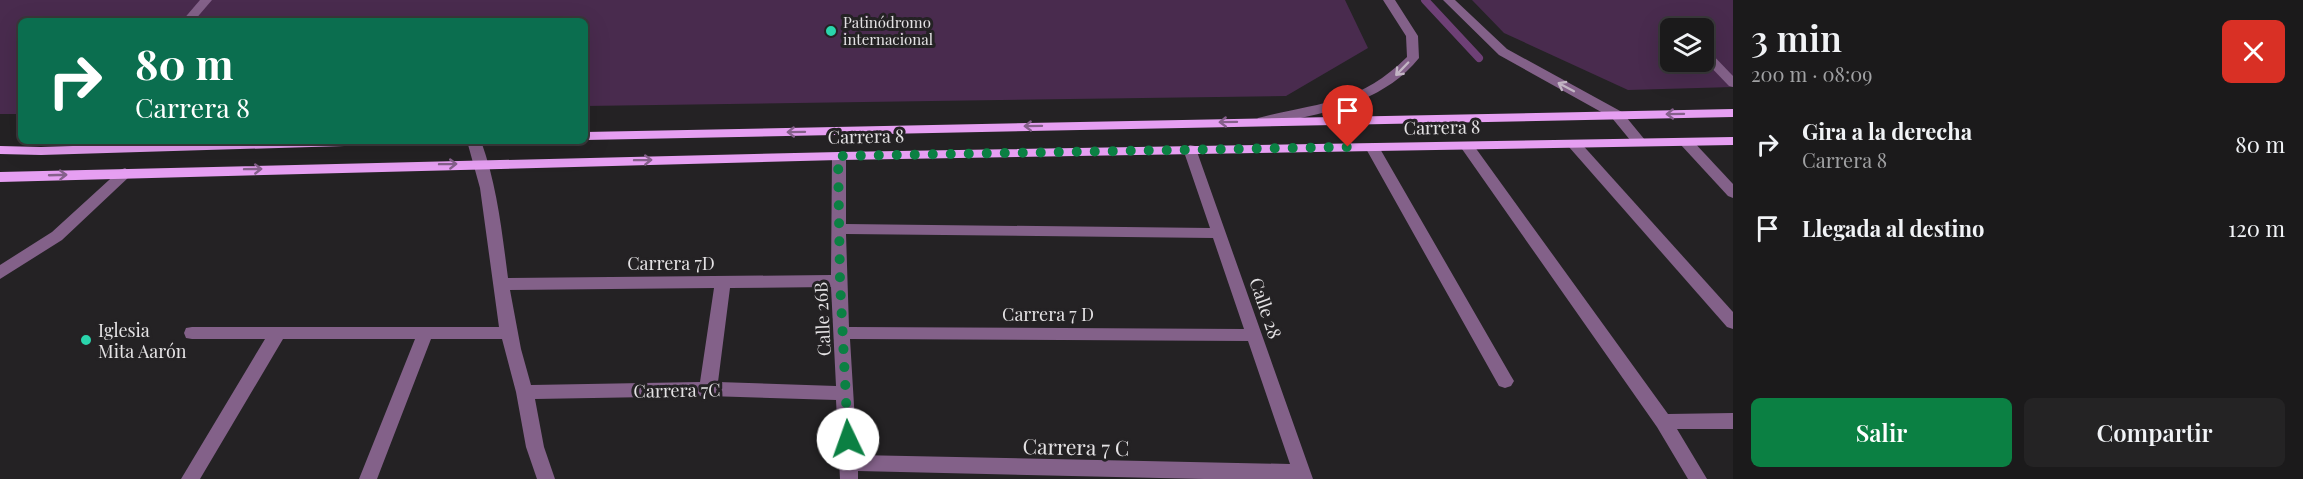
<!DOCTYPE html>
<html lang="es">
<meta charset="utf-8">
<style>
:root{--surface:#1b1a1b;--page:#242324;--text:#f1f3f6;--muted:#a0a1a3;--line:#39383a;--accent:#0b8043}
body{margin:0;font-family:"Playfair Display",serif;background:var(--page);color:var(--text);height:100vh;display:flex;flex-direction:column;font-size:22px;white-space:nowrap}
*{box-sizing:border-box;margin:0}
p{font-size:20px;color:var(--muted)}
.icon{flex:none;width:33px;height:33px;fill:none;stroke:currentColor;stroke-width:2;stroke-linecap:round;stroke-linejoin:round}
.map{position:relative;flex:1;overflow:hidden}
.drawer{display:flex;flex-direction:column;background:var(--surface);width:570px}
.drawer>*{flex:none}
.hud{position:absolute;left:18px;top:18px;width:570px;height:126px;border-radius:9px;box-shadow:0 6px 24px #0002,0 0 0 2px var(--line);background:#0b6e4f;color:#fff;overflow:hidden}
.buttons{position:absolute;left:1660px;top:18px;display:grid;gap:12px}
.buttons a{display:grid;place-items:center;width:54px;height:54px;border-radius:9px;background:var(--surface);box-shadow:0 6px 24px #0002,0 0 0 2px var(--line);font-size:30px}
.pin{position:absolute;display:grid;place-items:center;width:51px;height:51px;color:#fff;margin:-62px -26px;border-radius:50% 50% 50% 0;rotate:-45deg;box-shadow:0 0 6px #0007}
.pin .icon{rotate:45deg}
.me{position:absolute;width:66px;margin:-33px;rotate:357deg;stroke-linejoin:round;filter:drop-shadow(0 0 4px #0008)}
.turn{display:flex;align-items:center;gap:21px;height:126px;padding:0 18px;font-size:27px}
.turn .icon{width:78px;height:78px;stroke-width:2.5}
.turn b{display:block;font-size:42px;line-height:51px}
.round{display:grid;place-items:center;flex:none;width:63px;height:63px;border-radius:9px;background:var(--page)}
.headline{display:flex;align-items:center;justify-content:space-between;height:102px;padding:0 18px}
h1{font-size:36px;font-weight:600;line-height:45px}
.action{display:flex;gap:12px;margin-top:auto;padding:12px 18px}
.action a{flex:1;height:69px;border-radius:9px;background:var(--accent);color:#fff;font-size:24px;font-weight:600;line-height:69px;text-align:center}
.action a+a{background:var(--page);color:var(--text)}
ul{padding:0;list-style:none}
li{display:flex;align-items:center;gap:18px;height:84px;padding:0 18px}
li div{flex:1}
li b{display:block;font-size:22px}
li em{font-style:normal}
main{display:flex;flex:1;min-height:0}
.map>svg:first-child{display:block}
</style>
<main>
<div class="map">
<svg width="1733" height="479" viewBox="0 0 1733 479">
<rect width="100%" height="100%" fill="#242224"/>
<g fill="#492b4e" fill-rule="evenodd">
<path d="M0,0H1345L1368,48L1286,96L585,106V21H21V114H0Z"/>
<path d="M1472,0H1733V87L1628,90L1504,33ZM1671,28H1704V62H1671Z"/>
</g>
<g fill="none" stroke-linecap="round" stroke-linejoin="round">
<path stroke="#6e4076" stroke-width="8" d="M1425,0L1479,58"/>
<g fill="#836189" fill-rule="evenodd">
<path d="M200,0H212L194,21H182Z"/>
<path d="M1383,0H1395L1418,36L1419,58C1388,97 1337,111 1291,120C1281,122 1268,126 1258,124L1256,121L1258,118C1320,102 1358,105 1407,57L1406,36Z"/>
<path d="M1443,0H1455L1507,49L1622,112L1645,140L1647,143L1645,146H1635L1612,118L1499,55Z"/>
<path d="M1672,18L1685,28H1674L1666,21Z"/>
<path d="M1704,49L1708,50L1733,76V87L1729,86L1704,60Z"/>
<path d="M1686,138L1691,139L1733,184V198L1728,196L1681,145L1679,142Z"/>
<path d="M1574,140L1579,141L1733,312V329L1727,327L1569,147L1567,144Z"/>
<path d="M467,141H481C497,185 502,232 508,278L831,275L832,156L839,152L846,156V224L1210,228L1183,149L1190,145L1195,146L1313,479H1204L858,471V479H840L836,400L708,396L535,399L544,447L555,479H537L526,447L516,392L502,339H431L377,479H359L415,339H283L200,479H181L265,339H192L186,338L184,333L186,328L192,327H499L480,188ZM846,234L1213,238L1244,329L849,327ZM831,287L836,386L718,382L730,288ZM714,288L700,382L531,385L521,349L510,290ZM850,339L1248,341L1290,464L857,455Z"/>
<path d="M1467,142L1472,143L1668,414L1733,413V429H1677L1707,479H1688L1657,427L1462,149L1460,146Z"/>
<path d="M1372,143L1379,147L1511,376L1514,381L1511,386L1505,388L1499,386L1365,147Z"/>
<path d="M125,168L132,173L130,176L62,240L0,279V265L52,232L120,170Z"/>
</g>
<g fill="#e69ff2" fill-rule="evenodd">
<path d="M1733,109V117L585,140V132Z"/>
<path d="M1733,137V145L839,160L0,182V172L839,152Z"/>
<path d="M232,141H384L377,145L41,155L0,154V146L41,147Z"/>
</g>
</g>
<defs><path id="oneway-shaft" d="M-6 0H5M1.5-3L5.5 0L1.5 3" fill="none" stroke-width="1.6" stroke-linecap="round" stroke-linejoin="round" transform="scale(1.5)"/></defs>
<g stroke="#c2b5c4">
<use href="#oneway-shaft" transform="translate(1402 69) rotate(134)"/>
<use href="#oneway-shaft" transform="translate(1566 87) rotate(-152)"/>
</g>
<g stroke="#85608b">
<use href="#oneway-shaft" transform="translate(1675 114) rotate(179)"/>
<use href="#oneway-shaft" transform="translate(1228 122) rotate(179)"/>
<use href="#oneway-shaft" transform="translate(1033 126) rotate(179)"/>
<use href="#oneway-shaft" transform="translate(796 132) rotate(179)"/>
<use href="#oneway-shaft" transform="translate(643 160) rotate(-1)"/>
<use href="#oneway-shaft" transform="translate(448 164) rotate(-1)"/>
<use href="#oneway-shaft" transform="translate(253 169) rotate(-1)"/>
<use href="#oneway-shaft" transform="translate(58 175) rotate(-2)"/>
</g>
<g fill="none" stroke-linecap="round" stroke-linejoin="round">
<path stroke="#0b8043" stroke-width="10" stroke-dasharray="0 18" d="M848,439L840,281L838,156L1348,147"/>
</g>
<g fill="#2ad5ac" stroke="#242224" stroke-width="2">
<circle cx="831" cy="31" r="6"/>
<circle cx="86" cy="340" r="6"/>
</g>
<g text-anchor="middle" dominant-baseline="central" stroke-width="6" stroke-linejoin="round" paint-order="stroke">
<g font-size="15" fill="#e4e2e4" stroke="#242224" text-anchor="start">
<text x="843" y="22">Patinódromo<tspan x="843" dy="17">internacional</tspan></text>
</g>
<g font-size="18" fill="#e4e2e4" stroke="#242224">
<text transform="translate(1442 127) rotate(-1)">Carrera 8</text>
<text transform="translate(866 136) rotate(-1)">Carrera 8</text>
<text x="671" y="263">Carrera 7D</text>
<text transform="translate(1266 308) rotate(71)">Calle 28</text>
<text x="1048" y="314">Carrera 7 D</text>
<text transform="translate(822 319) rotate(-93)">Calle 26B</text>
<text transform="translate(677 390) rotate(-1)">Carrera 7C</text>
</g>
<g font-size="18" fill="#e4e2e4" stroke="#242224" text-anchor="start">
<text x="98" y="330">Iglesia<tspan x="98" dy="21">Mita Aarón</tspan></text>
</g>
<g font-size="21" fill="#e4e2e4" stroke="#242224">
<text transform="translate(1076 446) rotate(1)">Carrera 7 C</text>
</g>
</g>
</svg>
<div class="buttons">
<a><svg class="icon" aria-label="layers" viewBox="0 0 24 24"><path d="M12 4l9 5-9 5-9-5zM3 14l9 5 9-5"/></svg></a>
</div>
<div class="pin" style="left:1348px;top:147px;background:#d93025"><svg class="icon" aria-label="arrive" viewBox="0 0 24 24"><path d="M6 21V4h12l-3 4 3 4H6"/></svg></div>
<svg class="me" style="left:848px;top:439px" viewBox="-20 -20 40 40"><circle r="19" fill="#fff"/><path d="M0-13L10 11 0 6-10 11z" fill="#0b8043"/></svg>
<div class="hud">
<div class="turn"><svg class="icon" aria-label="right" viewBox="0 0 24 24"><path d="M7 20v-9h11M14 6l5 5-5 5"/></svg><div><b>80 m</b>Carrera 8</div></div>
</div>
</div>
<section class="drawer">
<div class="headline"><div><h1>3 min</h1><p>200 m · 08:09</p></div><a class="round" style="background:#d93025;color:#fff"><svg class="icon" aria-label="close" viewBox="0 0 24 24"><path d="M6 6l12 12M18 6L6 18"/></svg></a></div>
<ul>
<li><svg class="icon" aria-label="right" viewBox="0 0 24 24"><path d="M7 20v-9h11M14 6l5 5-5 5"/></svg><div><b>Gira a la derecha</b><p>Carrera 8</p></div><em>80 m</em></li>
<li><svg class="icon" aria-label="arrive" viewBox="0 0 24 24"><path d="M6 21V4h12l-3 4 3 4H6"/></svg><div><b>Llegada al destino</b></div><em>120 m</em></li>
</ul>
<div class="action"><a>Salir</a><a>Compartir</a></div>
</section>
</main>
